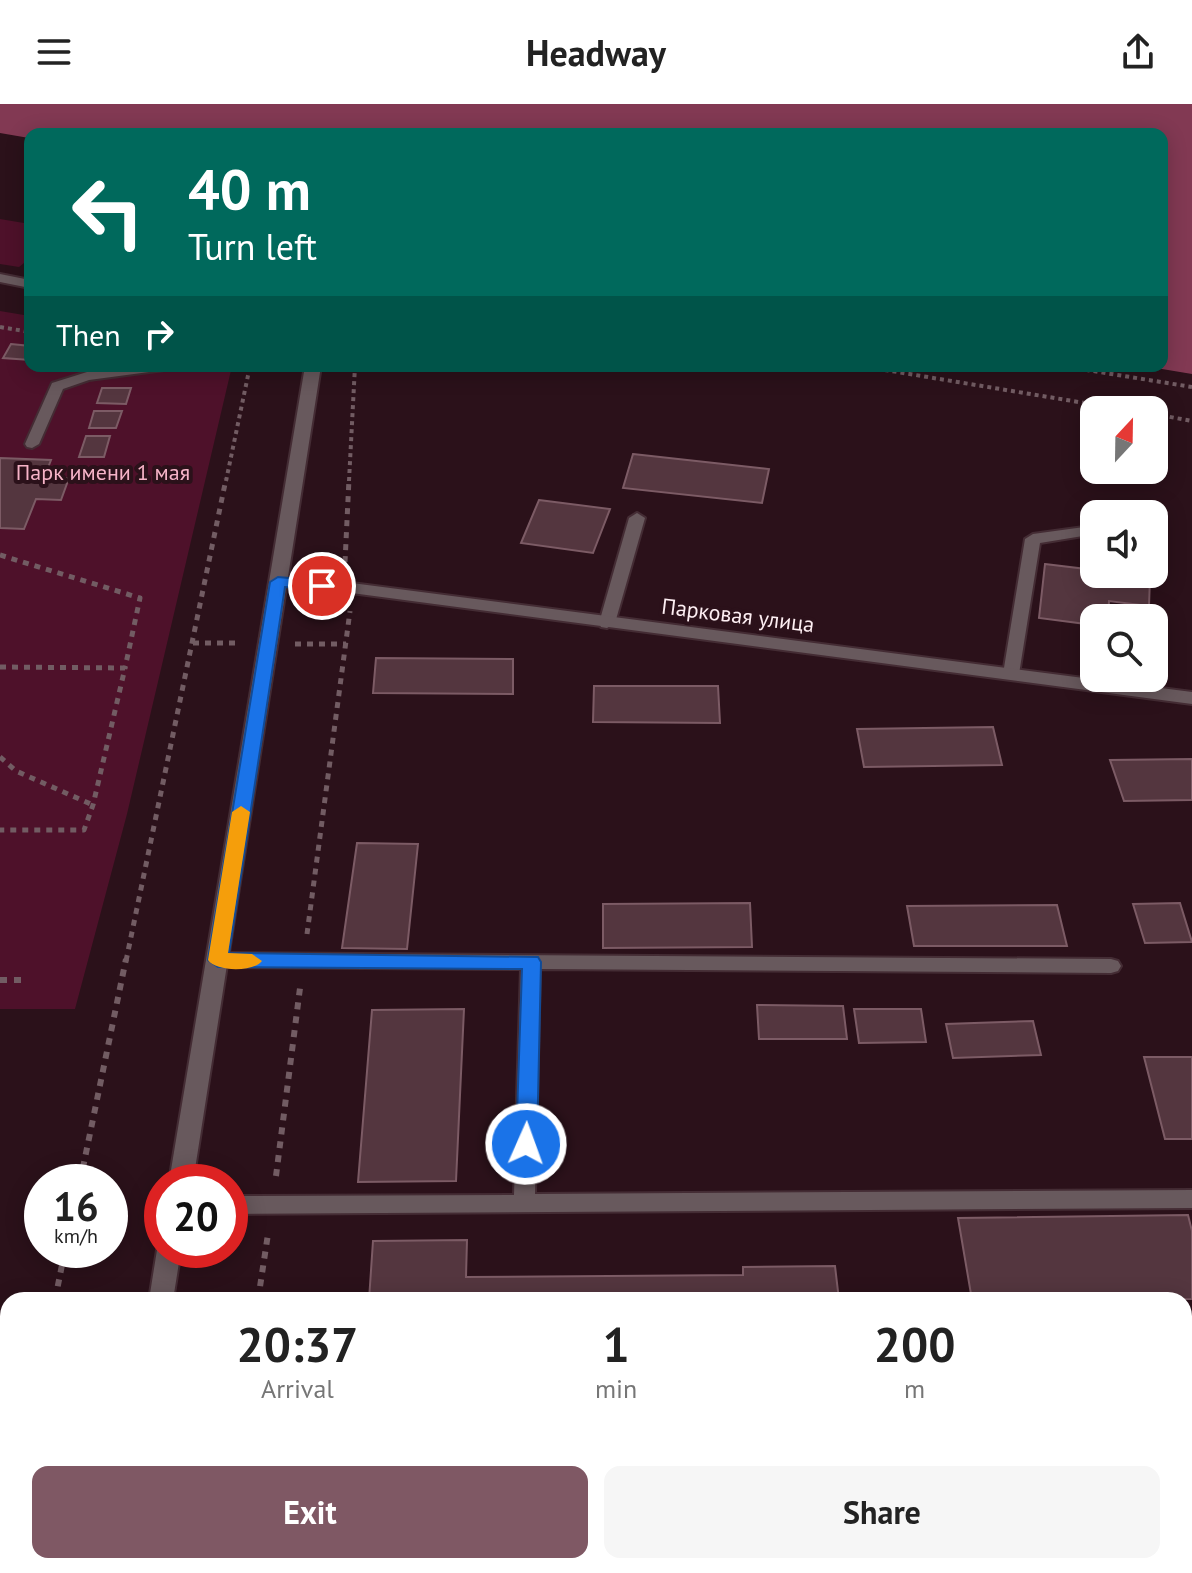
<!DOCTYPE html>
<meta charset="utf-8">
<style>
:root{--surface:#fff;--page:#f6f6f6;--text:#222;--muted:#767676;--accent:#7f5864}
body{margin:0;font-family:"PT Sans",sans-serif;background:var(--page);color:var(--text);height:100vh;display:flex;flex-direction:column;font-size:30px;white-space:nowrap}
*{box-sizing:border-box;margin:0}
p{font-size:26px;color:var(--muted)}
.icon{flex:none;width:44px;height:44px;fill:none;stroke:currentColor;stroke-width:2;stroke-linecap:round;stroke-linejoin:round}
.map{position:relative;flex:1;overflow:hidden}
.panel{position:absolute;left:0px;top:1188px;width:1192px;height:282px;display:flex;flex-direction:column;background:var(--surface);border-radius:24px 24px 0 0;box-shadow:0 4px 20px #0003}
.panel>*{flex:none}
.guide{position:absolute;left:24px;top:24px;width:1144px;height:244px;border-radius:16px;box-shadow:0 4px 20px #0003;background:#00695c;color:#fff;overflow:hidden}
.needle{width:52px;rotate:22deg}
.tools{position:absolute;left:1080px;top:292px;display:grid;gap:16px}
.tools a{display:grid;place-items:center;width:88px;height:88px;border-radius:16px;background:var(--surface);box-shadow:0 4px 20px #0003;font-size:40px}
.speed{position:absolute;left:24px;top:1060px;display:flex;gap:16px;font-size:40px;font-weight:700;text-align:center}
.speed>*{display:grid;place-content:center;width:104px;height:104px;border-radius:50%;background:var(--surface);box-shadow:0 4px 20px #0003;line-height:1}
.speed small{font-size:20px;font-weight:400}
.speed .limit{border:12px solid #d22;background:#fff;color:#111}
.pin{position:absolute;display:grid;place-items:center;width:68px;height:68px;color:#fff;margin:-34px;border:4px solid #fff;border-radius:50%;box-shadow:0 2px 8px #0007}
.me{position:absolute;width:88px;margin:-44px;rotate:2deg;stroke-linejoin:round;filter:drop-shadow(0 0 6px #0008)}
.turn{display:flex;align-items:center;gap:28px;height:168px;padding:0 32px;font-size:36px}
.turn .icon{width:104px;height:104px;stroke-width:2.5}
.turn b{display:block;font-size:56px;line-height:68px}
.then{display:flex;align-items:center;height:76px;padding:0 32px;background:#0003;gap:16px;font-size:30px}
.eta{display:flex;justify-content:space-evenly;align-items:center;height:136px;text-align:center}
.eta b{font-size:48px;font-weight:800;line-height:56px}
.button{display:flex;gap:16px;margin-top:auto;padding:16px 32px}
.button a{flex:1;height:92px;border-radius:16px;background:var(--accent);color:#fff;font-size:32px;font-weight:800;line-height:92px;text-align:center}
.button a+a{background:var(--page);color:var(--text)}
header{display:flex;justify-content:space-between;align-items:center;height:104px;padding:0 32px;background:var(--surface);font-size:36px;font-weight:800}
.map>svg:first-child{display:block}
</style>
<header><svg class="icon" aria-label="menu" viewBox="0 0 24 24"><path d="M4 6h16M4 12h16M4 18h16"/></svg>Headway<svg class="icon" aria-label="share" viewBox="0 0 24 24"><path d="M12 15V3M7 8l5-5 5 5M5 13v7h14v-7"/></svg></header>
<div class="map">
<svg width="1192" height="1469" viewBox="0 0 1192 1469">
<rect width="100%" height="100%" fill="#2b111a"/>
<g fill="#4e112a">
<path d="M0,115L30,120V154L19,163L0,160Z"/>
<path d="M0,207L30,212V262H232L127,710L75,905H0Z"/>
<path d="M1184,1454L1192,1455V1469H244V1462H1184Z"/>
</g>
<path fill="#823953" d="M0,0H1192V270L1144,262H1162V30H136L86,26L30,30L29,34L0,29Z"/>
<g fill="#54363f" stroke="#7c5b65" stroke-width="2">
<path d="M11,240L30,242V256L3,254Z"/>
<path d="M102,284H131L126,300L97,299Z"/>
<path d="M94,307H122L116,324H89Z"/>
<path d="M86,332H110L104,353H79Z"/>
<path d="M633,350L769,365L762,399L623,384Z"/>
<path d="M0,354L51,356L44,374H69L61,396L36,395L24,425L0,424Z"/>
<path d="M539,396L610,405L593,449L521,439Z"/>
<path d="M1045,460L1094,466V470L1150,473L1149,502L1109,497L1108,514H1094V521L1039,514Z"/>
<path d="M376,554L513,555V590L373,589Z"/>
<path d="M594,582H718L720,619L593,618Z"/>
<path d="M993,623L1002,661L864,663L857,625Z"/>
<path d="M1192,655V696L1124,697L1110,656Z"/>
<path d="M357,739L418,740L407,845L342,844Z"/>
<path d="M750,799L752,843L603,844V800Z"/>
<path d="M1180,799L1192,838L1145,839L1133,800Z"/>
<path d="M1057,801L1067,842H914L907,802Z"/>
<path d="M757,901L843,902L847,935H759Z"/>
<path d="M464,905L456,1077L358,1078L372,906Z"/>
<path d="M854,905H921L926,938L859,939Z"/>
<path d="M1033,917L1041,951L953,954L946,920Z"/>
<path d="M1144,953H1192V1035H1165Z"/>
<path d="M1188,1111L1192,1127V1195L972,1196L958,1114Z"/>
<path d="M467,1136L466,1173L743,1171V1163L835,1162L839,1196H369L373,1137Z"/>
</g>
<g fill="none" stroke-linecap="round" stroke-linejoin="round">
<defs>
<g id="service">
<path d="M132,262H171L164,266L89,276L63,285L39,340L32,344L27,343L25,340L52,279L87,268Z"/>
<path d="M637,409L645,414L615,519L607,524L601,523L599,519L629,414Z"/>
<path d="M1084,423L1089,425L1092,428L1089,431L1040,439L1019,570L1011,575L1005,574L1003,570L1025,435L1033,430Z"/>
<path d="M218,849L1111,855L1118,857L1121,862L1118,867L1111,869L540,865L535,1090L1192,1086V1104L230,1110V1092L514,1091L521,865L218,863L211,861L208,856L211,851Z"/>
</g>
<g id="minor">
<path d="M0,170L30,176V184L0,178Z"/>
<path d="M305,262H321L288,473L344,478L1192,588V600L344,488L286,484L193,1078H169Z"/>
<path d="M162,1138V1146H181L173,1196H149L157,1146Z"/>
<rect x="1184" y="1345" width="8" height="24"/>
<path d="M107,1462H133V1469H105Z"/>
</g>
</defs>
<use href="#service" stroke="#442c34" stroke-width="4"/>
<use href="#minor" stroke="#442c34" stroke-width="4"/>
<g stroke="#725c63" stroke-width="4" stroke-dasharray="4 4" stroke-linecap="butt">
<path d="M0,223L30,228"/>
<path d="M861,262L1127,306"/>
<path d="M1062,262L1192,283"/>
<path d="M1154,310L1192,317"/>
<path d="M226,377L250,262"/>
<path d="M349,377L355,262"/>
</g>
<g stroke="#725c63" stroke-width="5" stroke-dasharray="6 6" stroke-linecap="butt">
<path d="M0,451L140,494L125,564"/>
<path d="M345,458L349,375"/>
<path d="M193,539H237"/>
<path d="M295,540H346"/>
<path d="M0,563L125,564L93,701L84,726H0"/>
<path d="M0,653L16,667L93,701"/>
<path d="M307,830L350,507"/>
<path d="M126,857L226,375"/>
</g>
<g stroke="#725c63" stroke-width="6" stroke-dasharray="7 7" stroke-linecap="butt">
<path d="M0,876H26"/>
<path d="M276,1072L300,884"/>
<path d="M80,1078L126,855"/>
<path d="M55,1196L65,1146"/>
<path d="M258,1196L268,1130"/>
<path d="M1184,1299H1192"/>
<path d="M0,1466L8,1426"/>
<path d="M218,1469L219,1462"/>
</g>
<use href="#service" fill="#68595d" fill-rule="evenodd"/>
<use href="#minor" fill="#68595d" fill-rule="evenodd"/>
</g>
<path fill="#1a73e8" stroke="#114b97" stroke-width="2" d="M278,473L322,477L330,482L322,486L285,483L229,849L538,853L541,858L537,1040L534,1046L526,1048L519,1046L516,1040L522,865L218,863L208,856L270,478Z"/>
<path fill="#f59e0b" d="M241,702L250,708L228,849L252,850L262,857C254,868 216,868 208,856L232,708Z"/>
<g text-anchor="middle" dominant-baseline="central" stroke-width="8" stroke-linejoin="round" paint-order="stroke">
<g font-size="22" fill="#f6b3c7" stroke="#2b111a">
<text x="103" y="368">Парк имени 1 мая</text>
</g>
<g font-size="22" fill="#fdeef2" stroke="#2b111a">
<text transform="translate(738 511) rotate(7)">Парковая улица</text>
</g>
</g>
</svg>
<div class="tools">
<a><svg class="needle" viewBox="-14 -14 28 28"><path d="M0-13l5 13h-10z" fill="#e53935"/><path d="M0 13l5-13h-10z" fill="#767676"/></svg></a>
<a><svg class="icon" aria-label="sound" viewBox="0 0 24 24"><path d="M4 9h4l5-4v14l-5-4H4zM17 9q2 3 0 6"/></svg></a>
<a><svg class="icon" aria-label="search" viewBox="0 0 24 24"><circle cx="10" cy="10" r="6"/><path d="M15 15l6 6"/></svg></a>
</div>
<div class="speed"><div>16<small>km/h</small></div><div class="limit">20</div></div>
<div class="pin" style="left:322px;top:482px;background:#d93025"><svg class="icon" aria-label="arrive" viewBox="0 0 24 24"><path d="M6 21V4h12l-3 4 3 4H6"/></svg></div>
<svg class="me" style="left:526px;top:1040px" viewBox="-20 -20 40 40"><circle r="17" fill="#1a73e8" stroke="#fff" stroke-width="3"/><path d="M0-11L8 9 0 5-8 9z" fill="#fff"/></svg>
<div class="guide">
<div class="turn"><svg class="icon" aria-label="left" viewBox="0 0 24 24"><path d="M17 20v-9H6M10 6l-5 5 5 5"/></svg><div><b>40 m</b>Turn left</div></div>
<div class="then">Then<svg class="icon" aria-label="right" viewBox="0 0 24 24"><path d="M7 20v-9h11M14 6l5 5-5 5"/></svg></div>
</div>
<section class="panel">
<div class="eta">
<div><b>20:37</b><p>Arrival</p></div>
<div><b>1</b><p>min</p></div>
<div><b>200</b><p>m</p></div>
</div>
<div class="button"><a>Exit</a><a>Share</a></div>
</section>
</div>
